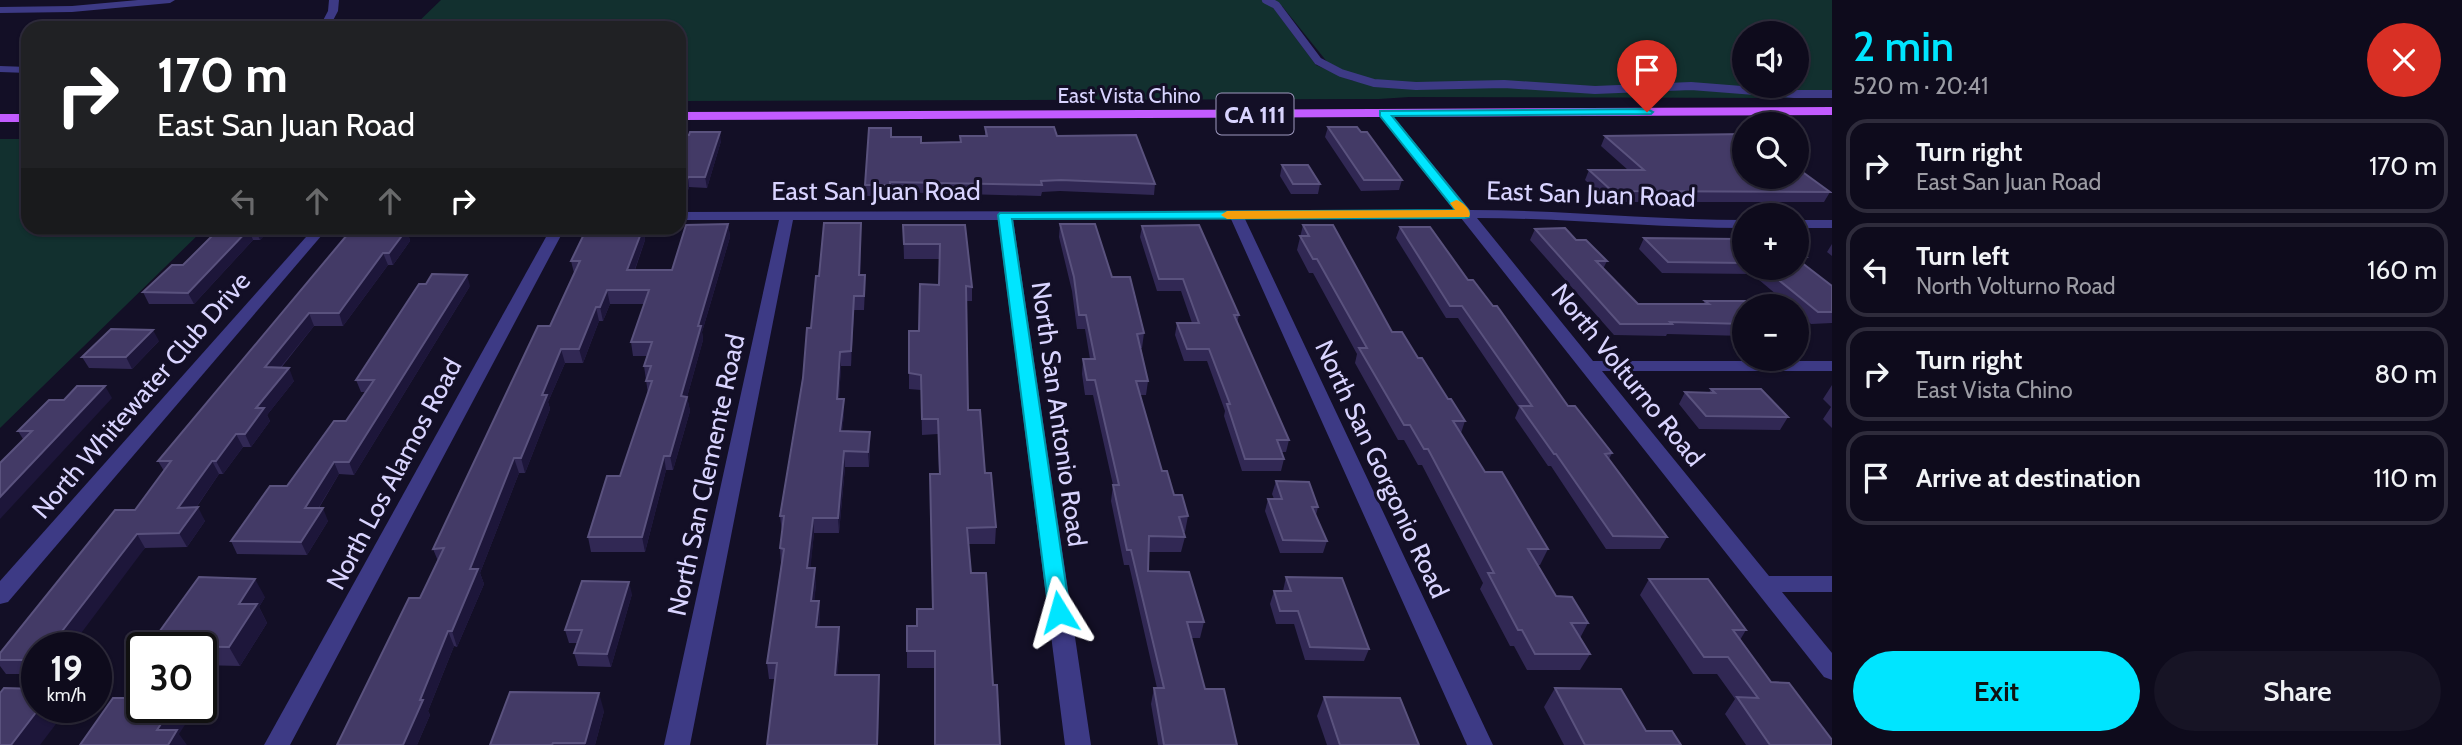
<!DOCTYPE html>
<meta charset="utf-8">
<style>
:root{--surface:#0e0b1c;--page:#171425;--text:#f1f3f6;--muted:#9b9ba3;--line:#2e2b3b;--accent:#00e5ff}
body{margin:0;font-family:Cabin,sans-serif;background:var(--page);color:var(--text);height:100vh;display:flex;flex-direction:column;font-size:26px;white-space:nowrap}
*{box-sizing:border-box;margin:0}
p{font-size:23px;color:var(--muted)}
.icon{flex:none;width:38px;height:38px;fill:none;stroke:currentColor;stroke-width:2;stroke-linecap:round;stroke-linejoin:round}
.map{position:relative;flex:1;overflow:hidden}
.sheet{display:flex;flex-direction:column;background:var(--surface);width:630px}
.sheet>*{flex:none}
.hud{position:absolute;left:21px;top:21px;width:665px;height:214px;border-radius:21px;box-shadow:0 2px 5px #0004,0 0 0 2px var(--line);background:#202124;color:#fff;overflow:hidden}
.controls{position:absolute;left:1732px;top:21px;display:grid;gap:14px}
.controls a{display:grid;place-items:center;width:77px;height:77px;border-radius:50%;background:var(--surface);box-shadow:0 2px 5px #0004,0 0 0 2px var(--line);font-size:35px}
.speed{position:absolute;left:21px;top:632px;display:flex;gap:14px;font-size:35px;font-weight:700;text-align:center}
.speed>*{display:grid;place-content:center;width:91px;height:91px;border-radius:50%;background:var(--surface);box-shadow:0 2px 5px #0004,0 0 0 2px var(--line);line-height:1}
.speed small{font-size:18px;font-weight:400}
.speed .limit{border:4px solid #111;border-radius:10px;background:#fff;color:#111}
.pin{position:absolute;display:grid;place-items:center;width:60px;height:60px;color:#fff;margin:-72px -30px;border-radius:50% 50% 50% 0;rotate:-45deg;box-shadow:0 0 7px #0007}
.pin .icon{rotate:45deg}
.me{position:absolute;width:77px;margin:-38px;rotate:352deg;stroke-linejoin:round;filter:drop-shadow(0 0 5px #0008)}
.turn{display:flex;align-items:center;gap:24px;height:147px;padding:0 21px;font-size:32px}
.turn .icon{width:91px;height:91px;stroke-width:2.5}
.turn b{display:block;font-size:49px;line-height:60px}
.lanes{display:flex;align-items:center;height:66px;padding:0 21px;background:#0003;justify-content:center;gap:35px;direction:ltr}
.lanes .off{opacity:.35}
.round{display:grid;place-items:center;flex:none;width:74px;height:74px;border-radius:37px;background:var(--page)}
.head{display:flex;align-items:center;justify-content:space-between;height:119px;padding:0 21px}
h1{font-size:42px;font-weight:600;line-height:52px;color:var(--accent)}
.primary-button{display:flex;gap:14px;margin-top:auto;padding:14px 21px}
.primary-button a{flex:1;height:80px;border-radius:42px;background:var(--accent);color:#111;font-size:28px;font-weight:600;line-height:80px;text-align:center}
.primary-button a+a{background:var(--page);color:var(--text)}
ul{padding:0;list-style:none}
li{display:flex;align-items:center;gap:21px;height:94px;margin:0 14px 10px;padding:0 7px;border:4px solid var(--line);border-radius:21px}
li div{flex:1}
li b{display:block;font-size:26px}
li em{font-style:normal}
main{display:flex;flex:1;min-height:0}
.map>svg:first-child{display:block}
</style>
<main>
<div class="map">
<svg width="1832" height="745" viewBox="0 0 1832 745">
<rect width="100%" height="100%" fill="#130f26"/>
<g fill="#12302f" fill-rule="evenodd">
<path d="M441,0H1832V91L1807,92L1691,83L1605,87L1387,82L1357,77L1328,63L1282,6H1272L1316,65L1353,81L1493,86L1683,88L1832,98L1409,97L1379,99L679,101V28H412ZM1745,33H1797V86H1745Z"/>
<path d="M0,139H28V228H205L0,428Z"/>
</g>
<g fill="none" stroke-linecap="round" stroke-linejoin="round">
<path stroke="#3d3a85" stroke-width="8" d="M1266,0L1276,5L1318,61L1341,73L1374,83L1416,86L1504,84L1595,90L1691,86L1794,94H1832"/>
<g fill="#3d3a85" fill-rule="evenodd">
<path d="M138,0H175L170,3L72,12L0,13V7L72,6Z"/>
<path d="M329,0H339L338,11L329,28H319L328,11Z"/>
<path d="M0,66L28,67V73L0,72Z"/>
<path d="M1384,109L1388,110L1470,210C1562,210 1653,220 1745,220V228C1655,228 1566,218 1477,218L1593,361H1832V371H1602L1769,576H1832V592H1782L1832,653V680L1824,677L1461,218L1245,219L1493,745H1467L1231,219H1013L1091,745H1065L998,220H793L690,745H664L779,220H679V212L1454,210L1380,116V110Z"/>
<rect x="1797" y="220" width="35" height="8"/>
<path d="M314,228H328L8,602L0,604V581Z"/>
<path d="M551,228H565L290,745H264Z"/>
</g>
<g fill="#c25bff" fill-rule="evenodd">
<path d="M1832,107V115L679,120V112Z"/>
<rect x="0" y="114" width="28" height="8"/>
</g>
</g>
<g fill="#312854">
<path d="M985,127L1057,136L1155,184L1154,195L1060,191L1042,192L1041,196L890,192V196H865V185L891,137L921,143L960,142V136H985Z"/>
<path d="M1328,127L1402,180L1399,190L1361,191L1325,137Z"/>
<path d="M679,135L721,141L707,188L689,187L686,196H679Z"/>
<path d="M1605,136L1830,192L1824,202H1608L1585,180L1589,170H1628L1601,146Z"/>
<path d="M1282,165L1320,184L1318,194H1291L1280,176Z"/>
<path d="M728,224L730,237L702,332L703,340L687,397L690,411L673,470H666L645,552H591L588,537L620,476L648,394L644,366L647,356H633L631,342L644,304H610L603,321H599L583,363H565L548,402L550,409L525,473H519L480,573L484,584L457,647L454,646L428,711L430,715L417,745L420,598L438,561L433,549L550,326L574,273L571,261L643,228L645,240L635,270H672Z"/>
<path d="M1060,224L1112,277L1144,333L1142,348H1141L1148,381L1146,395H1140L1162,471L1174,495L1188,516L1185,532H1183L1185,537L1181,552H1148V571L1204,622L1200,638H1191L1205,689L1237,745H1158L1151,704L1154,688H1157L1129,565H1124L1111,501L1113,485L1093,395H1085L1082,374L1083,359H1090L1085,329H1077L1072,291L1059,237Z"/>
<path d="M903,225H965L972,287V301H967L968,410L985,473L996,527L995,544H969L971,573L993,685L1000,745L935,668H907V626H917L932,609L939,474L938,434L922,435L921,390L909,389V331H919L939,285V259H904Z"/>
<path d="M1303,225L1392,332L1418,358L1448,399L1465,421L1461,433L1485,472L1548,549L1540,565H1538L1556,596L1588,623L1580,638L1590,654L1580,670H1527L1514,646H1510L1480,589L1483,583L1422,465H1418L1404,440H1398L1355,363L1357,354L1313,273H1309L1297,250Z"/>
<path d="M1142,226L1239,315L1237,323L1289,440L1286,452H1282L1284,459L1281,471H1242L1224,416L1225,411L1207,361H1184L1175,335L1177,323H1192L1181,291H1157L1140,237Z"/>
<path d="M1400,227L1468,280L1568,406L1612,453L1609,459L1667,537L1660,549H1606L1551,466H1548L1515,418L1519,408L1458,318H1446L1396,238Z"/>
<path d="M220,228H271L260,240H253L194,304H149L143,292L183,265Z"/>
<path d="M352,229H407L410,241L393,265H388L343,326H314L281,368L294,381L267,415L270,421L251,447H243L223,474H219L196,508L205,521L187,547L145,548L37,648V674H6L0,666V653L135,510L164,471L158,461Z"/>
<path d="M1535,229L1576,240L1607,261L1603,269L1638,304H1703L1705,301L1745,306V336L1667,334L1666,336L1614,335L1530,240Z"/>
<path d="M861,236L860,275L865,289L864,310H854L851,366H841L839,399L844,414L842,431L870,447L869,467H845L839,533H814L810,568L816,584L814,601H819L820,617L819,627H839L840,643L837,675H879L878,745H767L775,679H769L767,663L781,564L780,548L782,532L780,516L819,276Z"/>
<path d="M1736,237H1745V268H1797V250L1806,257L1803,263L1832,286V323L1811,324L1797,312V306H1790L1752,274L1662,273L1639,249L1644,238L1735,239Z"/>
<path d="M1832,244V256L1827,252Z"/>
<path d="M470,286L354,475L339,474L319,508L328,521L307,555L237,554L231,541L287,486L346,421L366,392H361L356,380Z"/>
<path d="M159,341L132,369L89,368L82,357Z"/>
<path d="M1832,385V428L1823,419L1831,407L1823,399Z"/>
<path d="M1711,389L1788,417L1780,430L1699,429L1679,404L1685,392L1709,393Z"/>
<path d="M112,398L23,439L18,431Z"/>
<path d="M1276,481L1318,507L1316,515L1327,541L1323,553H1280L1265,511L1268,499H1274L1272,494Z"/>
<path d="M1286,577L1369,649L1364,661L1305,660L1294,624H1276L1270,604L1274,591H1283Z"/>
<path d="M1649,579L1746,630L1740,640L1771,682L1832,745H1746L1725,714L1735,699L1717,674H1693L1640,595Z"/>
<path d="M632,594L611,667L578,666L574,653L578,643H569L565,630Z"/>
<path d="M265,597L259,607L267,623L240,666L201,665V648H150L149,646Z"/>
<path d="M1555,688L1646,731L1681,745H1564L1544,707Z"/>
<path d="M1324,697L1419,745H1327L1317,716Z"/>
<path d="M604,711L595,745H490Z"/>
</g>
<g fill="#1d163a">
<path d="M720,132L721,141L707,188L705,177Z"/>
<path d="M688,177L689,187L686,196L684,186Z"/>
<path d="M861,223V236L860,289L859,275Z"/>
<path d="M728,224L730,237L702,332L703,340L687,397L690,411L673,470L670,456L681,396L698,326Z"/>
<path d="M257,228H271L260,240L255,229Z"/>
<path d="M643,228L645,240L630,283L627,270Z"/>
<path d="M249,229L253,240L194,304L188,293Z"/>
<path d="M407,229L410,241L393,265L389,253Z"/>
<path d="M383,253L388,265L343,326L339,313Z"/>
<path d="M467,275L470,286L354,475L349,462Z"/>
<path d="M607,290L610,304L603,321L600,307Z"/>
<path d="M854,296V310L851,366V351Z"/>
<path d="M596,307L599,321L583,363L579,349Z"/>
<path d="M309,313L314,326L270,380L265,367Z"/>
<path d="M153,330L159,341L132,369L126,357Z"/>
<path d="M561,349L565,363L548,402L550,409L525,473L521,458L542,395Z"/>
<path d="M840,352L841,366L838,414L837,399Z"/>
<path d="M289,368L294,381L267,415L270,421L251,447L245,434L256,408Z"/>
<path d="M105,386L112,398L0,519V497Z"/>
<path d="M844,399V414L841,446L840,431Z"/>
<path d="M870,432V447L869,467L868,452Z"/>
<path d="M236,434L243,447L223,474L216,461Z"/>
<path d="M844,451L845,467L839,533L838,518Z"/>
<path d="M664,456L666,470L645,552L642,537Z"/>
<path d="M514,458L519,473L480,573L484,584L457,647L452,631L470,569Z"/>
<path d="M212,461L219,474L186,522L178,508Z"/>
<path d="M334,462L339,474L311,520L305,508Z"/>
<path d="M198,507L205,521L187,547L179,533Z"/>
<path d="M323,508L328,521L307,555L301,542Z"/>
<path d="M813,518L814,533L809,584L807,568Z"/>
<path d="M137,534L145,548L70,648H49Z"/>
<path d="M815,568L816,584L813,617L811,601Z"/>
<path d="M255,579L265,597L259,607L267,623L240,666L229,647L239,604Z"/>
<path d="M629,582L632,594L611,667L607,654Z"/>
<path d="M819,601L820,617L817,642L816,627Z"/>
<path d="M839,627L840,643L836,691L835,675Z"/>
<path d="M448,631L454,646L428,711L430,715L417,745H403L420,700Z"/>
<path d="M879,675L878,745H877Z"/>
<path d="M599,693L604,711L595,745H585V743Z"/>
<path d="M40,707L68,708L40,745H11Z"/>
<path d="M172,707H183L190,717L179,734L187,745H168L157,730Z"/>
</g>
<g fill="#433a66" stroke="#5a527e" stroke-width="2">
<path d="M985,127H1054L1057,136L1136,135L1155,184L1061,180L1041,181L1042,185L890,182V185H865L869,128H891V137H921V143L961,142L960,136H987Z"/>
<path d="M1328,127H1357L1361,132H1367L1402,180H1364Z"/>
<path d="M690,132H720L705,177H688L684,186H679V135H689Z"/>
<path d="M1745,134V177H1797V168L1830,192L1612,191L1589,170H1644L1605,136Z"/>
<path d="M1282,165H1308L1320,184H1293Z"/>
<path d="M824,223H861L859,275H865L864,296H854L851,351L840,352L837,399H844L840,431L870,432L868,452L844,451L838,518H813L807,568H815L811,601H819L816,627H839L835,675H879L877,745H767L777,663H767L784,549L780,548L784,516H780L803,378L807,328H811L816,276H819Z"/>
<path d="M728,224L698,326H701L681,396L687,397L670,456H664L642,537H588L607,476H620L652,381H646L651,366H644L652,342H631L649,290H607L600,307H596L579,349H561L542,395H547L521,458H514L470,569H478L452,631H448L420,700H423L403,745H337L409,598H420L444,548L433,549L538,326H550L580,261H571L587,228H643L627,270H672L686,225Z"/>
<path d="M1060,224H1095L1112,277H1130L1144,333L1137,334L1148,381H1136L1162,471H1167L1174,495H1182L1188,516L1179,517L1185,537L1149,536L1148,571L1189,572L1204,622H1187L1205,689H1224L1237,745H1164L1154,688H1164L1131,550H1127L1113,485H1119L1095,380H1087L1083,359H1095L1086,315H1079L1074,277Z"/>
<path d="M903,225H965L972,287L966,286L968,410H980L985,473H991L996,527L967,528L971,573H986L993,685H997L1000,745H935V651H907V626H917V609H933L930,474H940L938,419H922L921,375L909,373V331H919L920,284L939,285L940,244H904Z"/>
<path d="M1199,225L1239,315H1234L1289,440H1277L1284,459H1245L1227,404H1230L1209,349H1187L1177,323H1199L1183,279H1159L1142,226Z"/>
<path d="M1303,225H1333L1392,332H1402L1418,358H1422L1448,399H1451L1465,421H1453L1485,472H1502L1548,549H1528L1556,596L1572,597L1588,623H1571L1590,654H1535L1522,630H1518L1488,573H1494L1428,449H1424L1410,425H1404L1359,348H1367L1317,259H1313L1300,236H1309Z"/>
<path d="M1400,227H1430L1468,280H1473L1493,306H1497L1568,406H1575L1612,453L1605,454L1667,537L1613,536L1556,454H1554L1520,406H1532L1462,306H1450Z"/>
<path d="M220,228H257L255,229H249L188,293L143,292L172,265H183Z"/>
<path d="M1565,228L1576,240H1586L1607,261H1596L1638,304H1709L1705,301H1754L1759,306H1745V324L1670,322L1672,324H1620L1535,229Z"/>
<path d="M352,229H407L389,253H383L339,313H309L265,367L289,368L256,408H264L245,434H236L216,461H212L178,508L198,507L179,533L137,534L49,648H37V660H0V653L115,510H135L171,461H158Z"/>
<path d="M1736,237H1745V263L1668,262L1644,238L1739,239Z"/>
<path d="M1797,250L1806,257H1797Z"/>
<path d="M1797,259L1832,286V312H1818L1764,268H1797Z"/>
<path d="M432,274L467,275L349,462H334L305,508H323L301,542L231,541L270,486H287L334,421H346L374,380H356L419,284H426Z"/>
<path d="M111,329L153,330L126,357H82Z"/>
<path d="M77,386H105L0,497V463L32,431H18L49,400H64Z"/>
<path d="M1711,389H1761L1788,417L1706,416L1685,392L1715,393Z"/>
<path d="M1276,481L1309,482L1318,507H1312L1327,541L1283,540L1268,499H1282Z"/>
<path d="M199,577L255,579L239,604H257L229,647L149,646Z"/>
<path d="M1286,577L1342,578L1369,649L1310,647L1298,611H1280L1274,591H1291Z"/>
<path d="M1649,579H1708L1746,630H1733L1771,682L1789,683L1832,740V745H1770L1737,697L1758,698L1728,657H1704Z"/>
<path d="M582,581L629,582L607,654L574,653L582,630H565Z"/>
<path d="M4,688L37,689V707H40L11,745H0V693Z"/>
<path d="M1555,688L1621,689L1646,731H1672L1681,745H1585Z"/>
<path d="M510,692L599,693L585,743H553L552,745H490Z"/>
<path d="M1324,697L1400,698L1419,745H1340Z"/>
<path d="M113,698H142V707H172L157,730H177L168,745H80Z"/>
</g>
<path fill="#00e5ff" stroke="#0095a6" stroke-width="2" d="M1647,109L1653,112L1651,114L1392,116L1469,211V217L1465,218L1012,219L1070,612L1067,618L1059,620L1052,618L1049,612L998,215L1000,213L1455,210L1380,116V111Z"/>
<path fill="#f59e0b" d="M1456,200C1462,201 1473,211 1469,217L1227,219L1221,215L1227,211L1455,210L1450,203Z"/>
<g text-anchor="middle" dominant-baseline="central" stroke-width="6" stroke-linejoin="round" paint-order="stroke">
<g font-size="21" fill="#d9d4ff" stroke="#130f26">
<text x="1129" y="95">East Vista Chino</text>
</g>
<rect fill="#130f26" stroke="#9e99be" stroke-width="2" x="1216.5" y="93.5" width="77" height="41" rx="5"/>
<g font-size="24" font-weight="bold" fill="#d9d4ff">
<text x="1255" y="114">CA 111</text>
</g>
<g font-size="26" fill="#d9d4ff" stroke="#130f26">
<text x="876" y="191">East San Juan Road</text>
<text transform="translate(1591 194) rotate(2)">East San Juan Road</text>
<text transform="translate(1628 375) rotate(51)">North Volturno Road</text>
<text transform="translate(141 395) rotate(-49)">North Whitewater Club Drive</text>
<text transform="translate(1059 414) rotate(82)">North San Antonio Road</text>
<text transform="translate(1382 469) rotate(65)">North San Gorgonio Road</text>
<text transform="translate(394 474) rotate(-62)">North Los Alamos Road</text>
<text transform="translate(706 475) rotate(-78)">North San Clemente Road</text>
</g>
</g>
</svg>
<div class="controls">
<a><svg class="icon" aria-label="sound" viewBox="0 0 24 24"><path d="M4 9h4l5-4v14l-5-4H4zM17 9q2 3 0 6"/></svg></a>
<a><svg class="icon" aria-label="search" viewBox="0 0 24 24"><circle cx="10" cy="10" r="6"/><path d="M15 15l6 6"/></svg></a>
<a>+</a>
<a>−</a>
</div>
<div class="speed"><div>19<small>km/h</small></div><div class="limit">30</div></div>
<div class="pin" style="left:1647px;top:112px;background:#d93025"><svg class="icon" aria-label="arrive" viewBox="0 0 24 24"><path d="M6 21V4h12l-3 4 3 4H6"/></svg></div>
<svg class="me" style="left:1059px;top:612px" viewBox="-20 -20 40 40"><path d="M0-17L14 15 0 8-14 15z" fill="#00e5ff" stroke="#fff" stroke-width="4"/></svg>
<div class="hud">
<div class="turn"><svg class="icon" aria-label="right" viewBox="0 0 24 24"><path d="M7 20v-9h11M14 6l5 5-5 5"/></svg><div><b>170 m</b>East San Juan Road</div></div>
<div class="lanes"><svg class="icon off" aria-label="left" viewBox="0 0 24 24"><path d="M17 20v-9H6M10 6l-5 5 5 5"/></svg><svg class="icon off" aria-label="ahead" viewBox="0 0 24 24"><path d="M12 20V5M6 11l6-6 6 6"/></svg><svg class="icon off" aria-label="ahead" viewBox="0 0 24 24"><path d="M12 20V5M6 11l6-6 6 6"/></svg><svg class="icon" aria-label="right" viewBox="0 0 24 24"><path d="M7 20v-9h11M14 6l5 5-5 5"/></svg></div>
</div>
</div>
<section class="sheet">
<div class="head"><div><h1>2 min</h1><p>520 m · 20:41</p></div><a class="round" style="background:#d93025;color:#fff"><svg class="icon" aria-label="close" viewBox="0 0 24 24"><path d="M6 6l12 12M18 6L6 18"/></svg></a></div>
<ul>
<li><svg class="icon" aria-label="right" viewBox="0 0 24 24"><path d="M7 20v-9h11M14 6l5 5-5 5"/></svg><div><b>Turn right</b><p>East San Juan Road</p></div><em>170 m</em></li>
<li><svg class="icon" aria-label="left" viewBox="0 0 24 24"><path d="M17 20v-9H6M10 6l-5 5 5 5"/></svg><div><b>Turn left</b><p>North Volturno Road</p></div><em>160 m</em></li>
<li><svg class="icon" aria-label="right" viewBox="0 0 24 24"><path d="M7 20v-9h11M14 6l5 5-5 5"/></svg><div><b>Turn right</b><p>East Vista Chino</p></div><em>80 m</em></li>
<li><svg class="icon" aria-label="arrive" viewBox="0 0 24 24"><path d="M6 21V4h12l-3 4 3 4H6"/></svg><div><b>Arrive at destination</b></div><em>110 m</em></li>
</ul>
<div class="primary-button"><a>Exit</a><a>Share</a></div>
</section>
</main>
